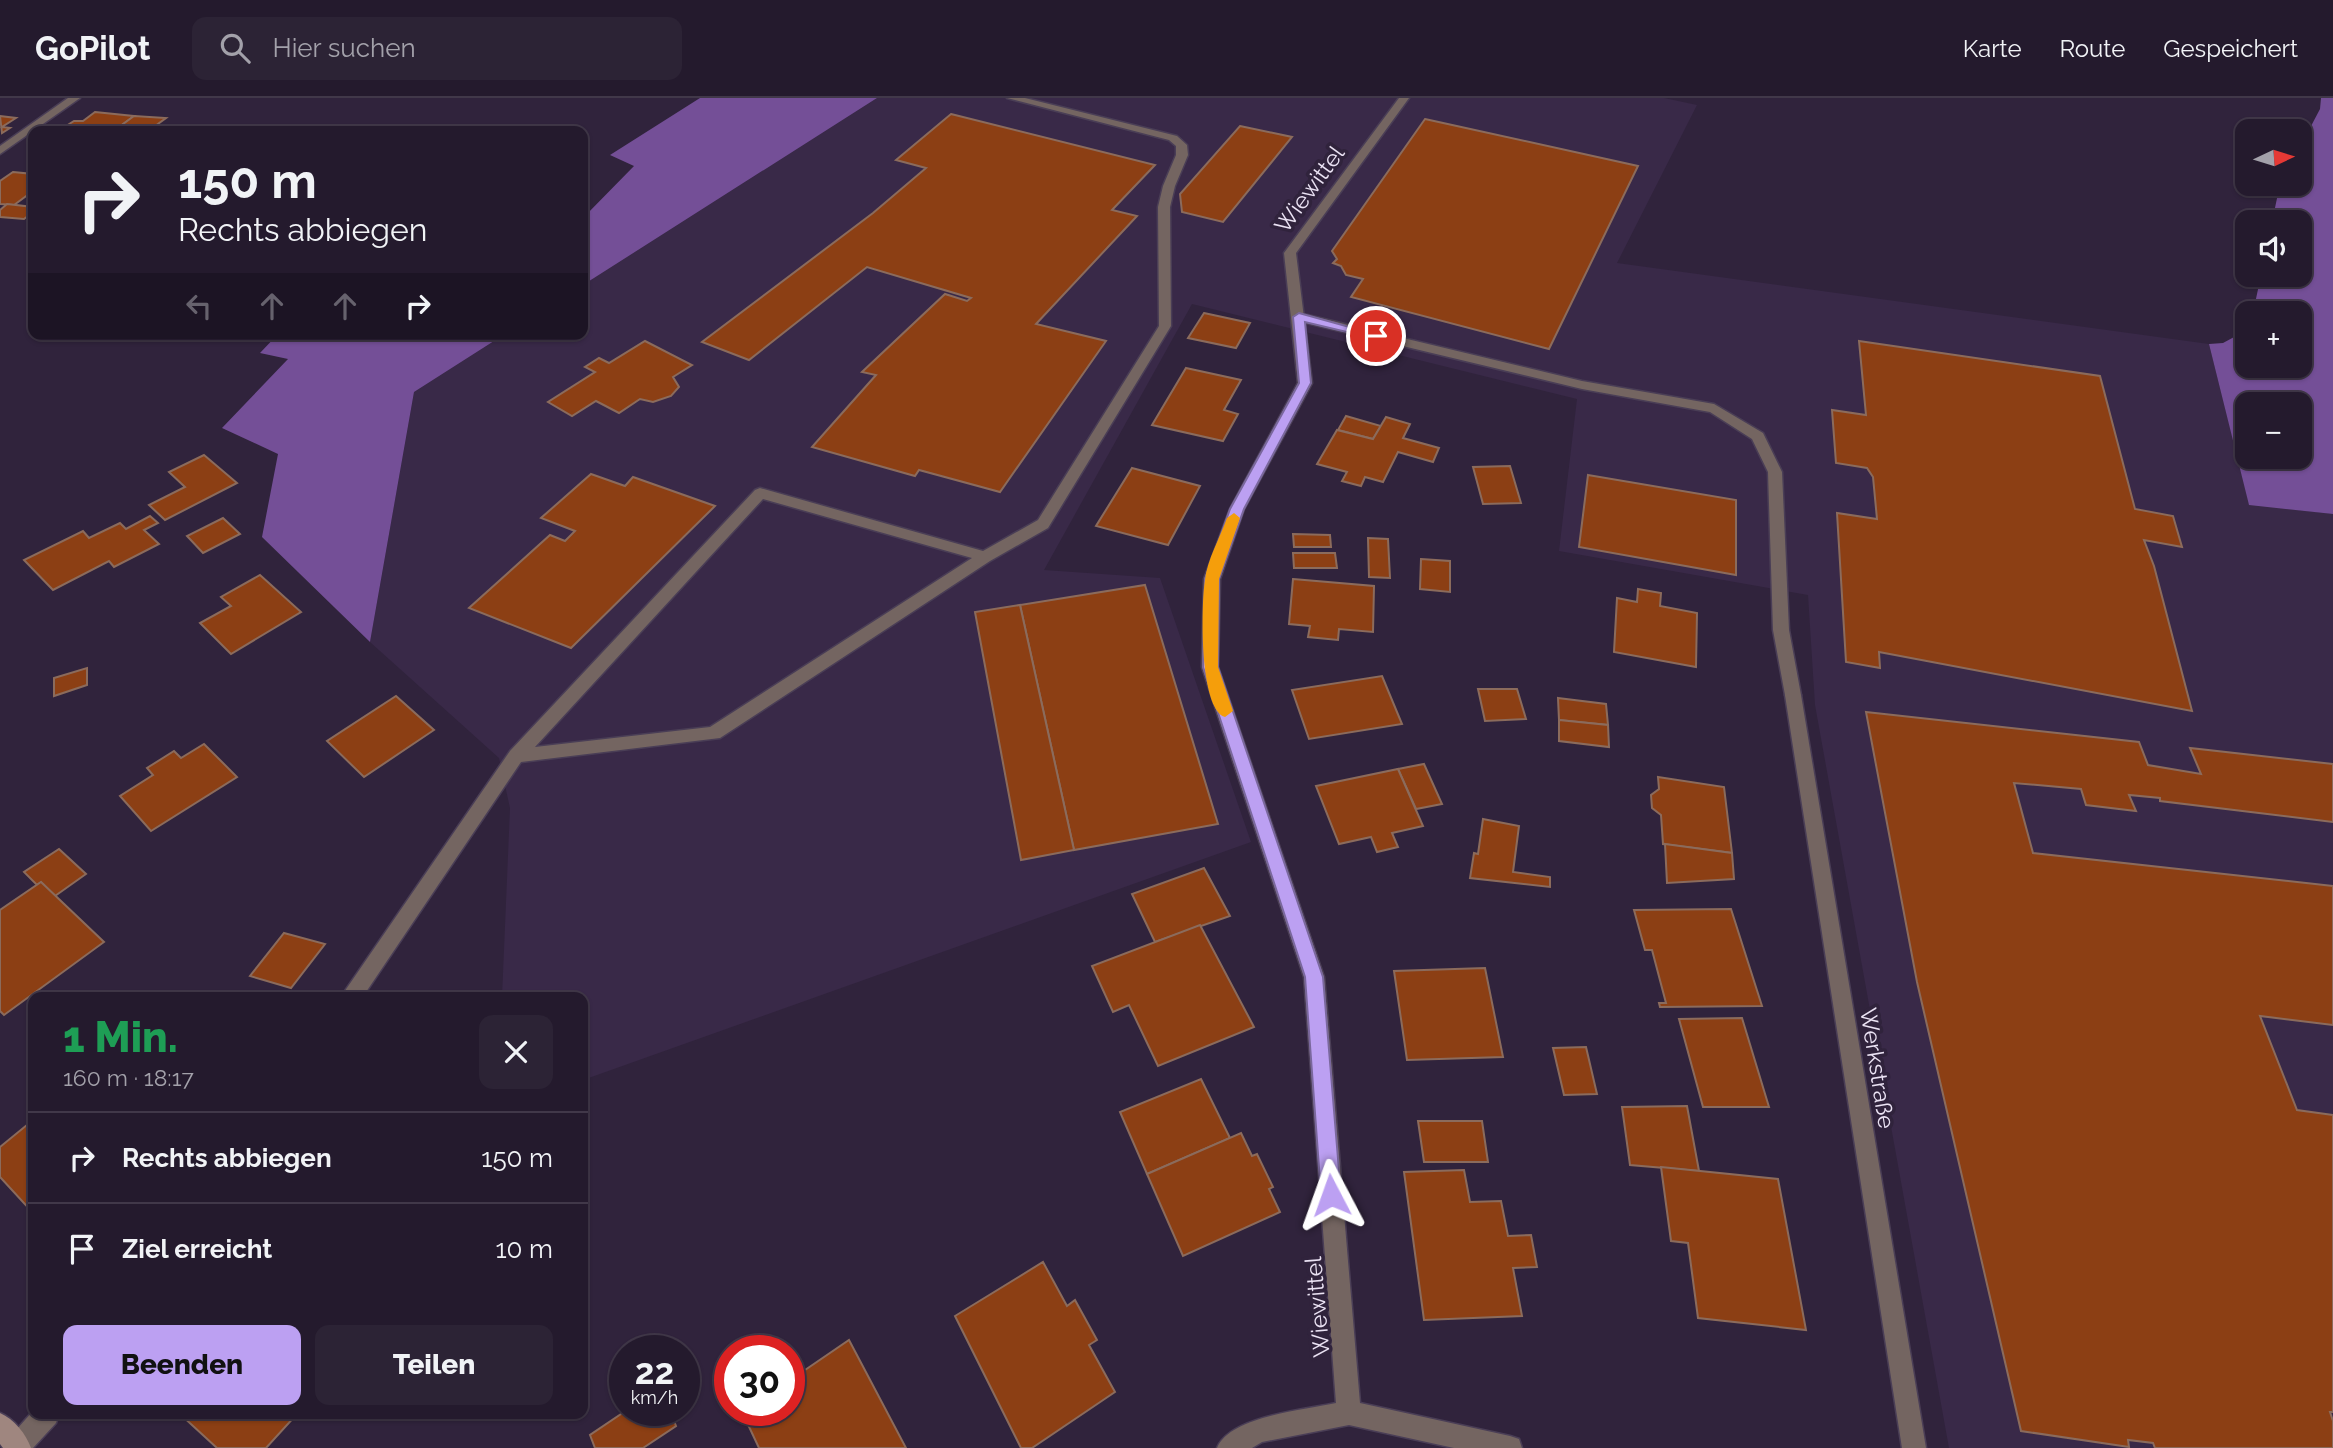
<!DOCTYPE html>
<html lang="de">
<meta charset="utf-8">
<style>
:root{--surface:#241a2d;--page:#2c2335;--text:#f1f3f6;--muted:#a3a1aa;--line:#413849;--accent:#bca0f2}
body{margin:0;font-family:Raleway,sans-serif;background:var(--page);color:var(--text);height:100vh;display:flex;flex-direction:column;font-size:26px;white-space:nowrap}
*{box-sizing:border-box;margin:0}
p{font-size:23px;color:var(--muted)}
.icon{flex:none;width:38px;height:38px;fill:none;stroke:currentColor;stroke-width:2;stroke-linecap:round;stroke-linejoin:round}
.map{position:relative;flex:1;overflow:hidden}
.panel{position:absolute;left:28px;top:894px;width:560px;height:427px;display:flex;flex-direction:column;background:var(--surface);border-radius:14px;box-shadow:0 2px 5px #0004,0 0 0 2px var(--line)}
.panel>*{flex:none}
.guide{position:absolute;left:28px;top:28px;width:560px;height:214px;border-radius:14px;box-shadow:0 2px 5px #0004,0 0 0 2px var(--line);background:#241a2d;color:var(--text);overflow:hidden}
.needle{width:46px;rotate:86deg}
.buttons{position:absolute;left:2235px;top:21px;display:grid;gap:14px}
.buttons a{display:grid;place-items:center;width:77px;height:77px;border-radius:14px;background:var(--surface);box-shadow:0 2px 5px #0004,0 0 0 2px var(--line);font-size:35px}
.speed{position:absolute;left:609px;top:1237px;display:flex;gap:14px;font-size:35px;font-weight:700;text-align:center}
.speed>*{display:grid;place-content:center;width:91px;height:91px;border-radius:50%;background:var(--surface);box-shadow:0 2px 5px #0004,0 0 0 2px var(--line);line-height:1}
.speed small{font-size:18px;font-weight:400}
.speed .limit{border:10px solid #d22;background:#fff;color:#111}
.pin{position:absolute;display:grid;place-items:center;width:60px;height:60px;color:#fff;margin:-30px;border:4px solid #fff;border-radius:50%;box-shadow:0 2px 7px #0007}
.me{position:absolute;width:77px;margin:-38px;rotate:356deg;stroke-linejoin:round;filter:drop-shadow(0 0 5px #0008)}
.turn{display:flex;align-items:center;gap:24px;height:147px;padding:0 35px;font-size:32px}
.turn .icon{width:91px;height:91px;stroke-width:2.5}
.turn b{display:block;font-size:49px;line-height:60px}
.lanes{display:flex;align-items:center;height:66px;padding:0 35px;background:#0003;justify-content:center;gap:35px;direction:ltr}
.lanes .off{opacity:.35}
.round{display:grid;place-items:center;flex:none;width:74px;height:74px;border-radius:14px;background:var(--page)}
.summary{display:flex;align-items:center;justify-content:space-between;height:119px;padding:0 35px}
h1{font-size:42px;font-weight:800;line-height:52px;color:#1e9e55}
.button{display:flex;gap:14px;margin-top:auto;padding:14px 35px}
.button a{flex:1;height:80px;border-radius:14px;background:var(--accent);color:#111;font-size:28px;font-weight:800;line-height:80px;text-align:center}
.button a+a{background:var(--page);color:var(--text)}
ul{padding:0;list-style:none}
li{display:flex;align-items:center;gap:21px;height:91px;padding:0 35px;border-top:2px solid var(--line)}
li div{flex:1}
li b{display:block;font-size:26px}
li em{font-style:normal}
header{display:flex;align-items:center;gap:42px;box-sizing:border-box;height:98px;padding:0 35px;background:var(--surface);border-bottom:2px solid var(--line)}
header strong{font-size:33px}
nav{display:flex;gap:38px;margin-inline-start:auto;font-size:24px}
.search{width:490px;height:63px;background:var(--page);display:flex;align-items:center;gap:18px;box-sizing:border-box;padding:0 24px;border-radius:14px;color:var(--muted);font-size:26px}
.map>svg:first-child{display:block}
</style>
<header>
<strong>GoPilot</strong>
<div class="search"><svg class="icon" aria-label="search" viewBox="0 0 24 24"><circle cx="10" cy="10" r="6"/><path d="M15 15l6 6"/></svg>Hier suchen</div>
<nav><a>Karte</a><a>Route</a><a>Gespeichert</a></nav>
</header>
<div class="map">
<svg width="2333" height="1350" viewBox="0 0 2333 1350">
<rect width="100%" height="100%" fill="#30233c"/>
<path fill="#392948" d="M877,0H1664L1697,7L1617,165L2209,246L2249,406L2333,416V1350H1949L1815,607L1808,497L1559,453L1577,301L1192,206L1044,472L1160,480L1251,744L583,982V900L502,899L510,710L499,660L370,544L414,294L505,236H583V187Z"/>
<g fill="#744f97" fill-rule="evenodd">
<path d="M700,0H877L583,187V120L634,68L610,57Z"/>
<path d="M2321,0H2333V416L2249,407L2209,246L2223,245L2247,232V268H2300V215H2253L2261,177H2300V124H2272L2280,86H2300V49L2320,11ZM2247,306H2300V359H2247Z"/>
<path d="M278,236H505L414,294L370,544L262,439L278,356L222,330L288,261L260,255Z"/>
</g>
<g fill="#8c3f14" stroke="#8b6b5c" stroke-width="2">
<path d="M95,14L134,18L114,33H69L72,31L63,30L74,23H83Z"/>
<path d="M951,16L1155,67L1112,112L1137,118L1036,226L1106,243L1000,394L919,372L915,378L812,349L876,277L862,274L945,196L967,203L971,200L867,169L749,262L702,244L873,115L926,70L896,62Z"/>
<path d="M0,18L16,20L2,29L10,30L2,35Z"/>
<path d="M134,18L166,20L151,31L119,29Z"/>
<path d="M1425,21L1638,68L1549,251L1351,199L1363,181L1346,177L1341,168L1333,165L1337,161L1332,153Z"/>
<path d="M1240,28L1292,39L1223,124L1182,114L1180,96Z"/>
<path d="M13,74L33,76V93L14,107L0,106V83Z"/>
<path d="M7,106L33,109V114L24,121L0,119V112Z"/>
<path d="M1204,215L1250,225L1236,250L1188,240Z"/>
<path d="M645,243L692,267L673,279L679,289L671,298L653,304L640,301L619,315L596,303L572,318L548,304L595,274L585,269L599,260L609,265Z"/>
<path d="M1859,243L2100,278L2135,411L2173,418L2182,449L2144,442L2154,468L2192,613L1879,554L1880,570L1846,564L1837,415L1877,421L1873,379L1867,370L1836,365L1832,312L1866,317Z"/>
<path d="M1186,270L1241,282L1224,312L1238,316L1223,343L1152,327Z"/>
<path d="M1346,318L1381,328L1373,341L1338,332Z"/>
<path d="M1386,319L1410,326L1403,340L1439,350L1433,364L1398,354L1383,384L1365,379L1361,388L1342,383L1347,374L1317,366L1337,332L1373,341Z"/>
<path d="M204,357L237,385L165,422L149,407L185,389L169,374Z"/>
<path d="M1510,368L1521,405L1483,406L1473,369Z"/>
<path d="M1132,370L1200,388L1168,447L1096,428Z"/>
<path d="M591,376L625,388L633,379L715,408L571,550L469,510L550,437L565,443L575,433L541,420Z"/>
<path d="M1588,377L1736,402V477L1579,449Z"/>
<path d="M150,418L158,425L144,432L159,446L114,469L109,463L53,492L24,462L83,433L89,440L120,425L126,431Z"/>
<path d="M223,420L240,436L203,455L187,438Z"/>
<path d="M1293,436L1330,437L1331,449H1294Z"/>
<path d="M1368,440L1388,441L1390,480L1369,479Z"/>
<path d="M1293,455H1335L1337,470H1294Z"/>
<path d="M1421,461L1450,463V494L1420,491Z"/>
<path d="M260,477L301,514L231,556L200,525L231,508L221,499Z"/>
<path d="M1293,481L1374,488L1373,534L1339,531L1338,542L1308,539L1310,528L1289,526Z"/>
<path d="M1145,487L1218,726L1074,752L1020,507Z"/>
<path d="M1638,491L1661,495L1660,508L1697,515L1696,569L1614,554L1617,500L1637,504Z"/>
<path d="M1020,507L1074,752L1021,762L975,514Z"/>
<path d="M87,570V587L54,598V580Z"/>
<path d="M1382,578L1402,626L1309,641L1292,592Z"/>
<path d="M1478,591H1517L1526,621L1485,623Z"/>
<path d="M396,598L434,632L364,679L327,643Z"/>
<path d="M1558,600L1606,606L1608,627L1559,622Z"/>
<path d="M1866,614L2139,644L2148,667L2201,676L2190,650L2333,666V724L2160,703V700L2129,697L2136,713L2086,707L2081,691L2014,685L2033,755L2333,788V927L2260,918L2297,1012L2333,1017V1314H2330L2333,1323V1350H2155L2153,1345L2128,1342L2129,1349L2021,1333L1917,884Z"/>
<path d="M1559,622L1608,627L1609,649L1559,643Z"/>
<path d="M204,646L237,679L151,733L120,698L153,677L147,670L174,653L181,660Z"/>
<path d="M1424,666L1442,706L1416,711L1398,671Z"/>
<path d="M1398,671L1423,728L1392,735L1398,749L1377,754L1371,739L1339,746L1316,688Z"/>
<path d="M1658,679L1724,689L1732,755L1663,746L1661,717L1652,710L1651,697L1659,691Z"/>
<path d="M1483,721L1519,728L1513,774L1550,779V789L1470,780L1474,755L1478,756Z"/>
<path d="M1665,746L1732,755L1734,781L1667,785Z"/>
<path d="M59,751L86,776L55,798L41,784L37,787L24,774Z"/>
<path d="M1204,770L1230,818L1155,844L1132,796Z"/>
<path d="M41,784L104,844L4,917L0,913V812Z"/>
<path d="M1731,811L1762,908L1660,909L1659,905H1666L1652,852H1645L1634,812Z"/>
<path d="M1200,827L1254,929L1158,968L1129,907L1113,914L1092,868Z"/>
<path d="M284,835L325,846L291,890L250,878Z"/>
<path d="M1485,870L1503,959L1407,962L1394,873Z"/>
<path d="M1742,920L1769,1009H1703L1679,921Z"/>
<path d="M1586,949L1597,996L1564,997L1553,950Z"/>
<path d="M1201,981L1230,1040L1147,1076L1120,1014Z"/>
<path d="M1687,1008L1699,1073L1630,1067L1622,1009Z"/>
<path d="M33,1022V1115L0,1079V1049Z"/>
<path d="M1418,1023H1482L1488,1064H1424Z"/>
<path d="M1241,1035L1252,1058L1257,1056L1273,1089L1269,1091L1280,1114L1183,1158L1147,1076Z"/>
<path d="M1661,1069L1778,1081L1806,1232L1698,1220L1688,1145L1671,1143Z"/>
<path d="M1464,1072L1470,1104L1501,1103L1508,1138L1531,1137L1537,1169L1513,1170L1522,1218L1424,1222L1404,1074Z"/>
<path d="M1043,1164L1067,1208L1075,1202L1097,1242L1089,1247L1115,1294L1032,1350H1021L955,1218Z"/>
<path d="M849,1242L906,1350H759L743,1316L747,1312H789V1283Z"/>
<path d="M627,1312H670L676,1328L643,1350H595L590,1337Z"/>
<path d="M180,1316H297L266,1350H217Z"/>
</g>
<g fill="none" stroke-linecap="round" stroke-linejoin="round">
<defs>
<g id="service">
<path d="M1007,0H1025L1177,38L1187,47L1188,57L1175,88L1170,109L1171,228L1048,430L990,463L720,640L521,664L362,900H340L510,653L755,392L760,390L983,453L1038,422L1159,228L1158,109L1163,88L1176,57V48L1169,42ZM763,401L972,460L710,629L535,649Z"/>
<path d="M1299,215L1582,283L1714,306L1763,335L1782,374L1789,532L1801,597L1799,601H1787L1785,597L1773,532L1768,374L1752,341L1710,314L1582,291L1294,222V216Z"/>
<path d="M33,1313V1316H59L56,1325L33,1350H6L9,1340Z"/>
</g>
<g id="minor">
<path d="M68,0H80L0,56V48Z"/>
<path d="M1399,0H1409L1296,155L1312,285L1244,411L1220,481L1218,569L1324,879L1360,1305L1510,1338L1519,1341L1522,1350H1454L1349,1327L1262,1344L1252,1350H1217C1230,1318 1305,1312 1336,1305L1304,879L1202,569L1204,481L1230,411L1298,285L1284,155Z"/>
<path d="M1793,591L1801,597L1926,1350H1902L1785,597Z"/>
</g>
<path id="secondary" d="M0,1315C14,1321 26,1336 31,1350H3L0,1346Z"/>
</defs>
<use href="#service" stroke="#4a3e56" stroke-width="3"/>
<use href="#minor" stroke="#4a3e56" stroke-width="3"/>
<use href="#secondary" stroke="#4a3e56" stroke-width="3"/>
<use href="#service" fill="#746561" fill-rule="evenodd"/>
<use href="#minor" fill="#746561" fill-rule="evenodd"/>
<use href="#secondary" fill="#9f867f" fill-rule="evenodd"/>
</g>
<path fill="#bca0f2" stroke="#7a689d" stroke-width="2" d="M1299,215L1382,238L1376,241L1305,224L1311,285L1244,411L1219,481L1218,569L1323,879L1341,1097L1338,1104L1331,1107L1324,1104L1321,1097L1305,879L1203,569L1205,481L1230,411L1299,285L1293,219Z"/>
<path fill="#f59e0b" d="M1234,415L1240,420L1219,481L1218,569L1233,613L1225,619C1199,611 1201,506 1205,482C1207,462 1220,440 1227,420Z"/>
<g text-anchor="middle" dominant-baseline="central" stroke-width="7" stroke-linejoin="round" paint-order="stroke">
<g font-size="23" fill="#ebe3f4" stroke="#30233c">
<text transform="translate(1309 91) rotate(-54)">Wiewittel</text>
<text transform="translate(1878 970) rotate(81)">Werkstraße</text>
<text transform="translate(1317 1209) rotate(-95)">Wiewittel</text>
</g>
</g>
</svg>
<div class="buttons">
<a><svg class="needle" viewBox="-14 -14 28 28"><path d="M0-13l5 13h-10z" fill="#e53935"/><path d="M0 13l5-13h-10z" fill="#a3a1aa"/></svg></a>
<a><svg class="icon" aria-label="sound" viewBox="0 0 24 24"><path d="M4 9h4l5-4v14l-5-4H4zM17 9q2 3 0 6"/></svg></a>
<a>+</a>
<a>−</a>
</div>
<div class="speed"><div>22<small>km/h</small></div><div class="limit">30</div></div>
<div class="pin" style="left:1376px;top:238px;background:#d93025"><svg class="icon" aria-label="arrive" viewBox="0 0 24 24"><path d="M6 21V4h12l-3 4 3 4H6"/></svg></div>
<svg class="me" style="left:1331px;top:1097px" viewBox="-20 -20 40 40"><path d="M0-17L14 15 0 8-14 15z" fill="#bca0f2" stroke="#fff" stroke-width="4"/></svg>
<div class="guide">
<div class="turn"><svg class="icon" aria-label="right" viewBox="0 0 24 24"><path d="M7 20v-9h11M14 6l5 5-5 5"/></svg><div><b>150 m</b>Rechts abbiegen</div></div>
<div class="lanes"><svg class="icon off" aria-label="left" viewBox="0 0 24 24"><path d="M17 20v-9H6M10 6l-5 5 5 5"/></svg><svg class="icon off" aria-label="ahead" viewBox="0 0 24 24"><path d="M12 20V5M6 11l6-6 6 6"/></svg><svg class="icon off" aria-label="ahead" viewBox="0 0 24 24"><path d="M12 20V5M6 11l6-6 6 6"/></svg><svg class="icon" aria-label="right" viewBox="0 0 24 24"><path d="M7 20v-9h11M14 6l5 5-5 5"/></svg></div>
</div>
<section class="panel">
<div class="summary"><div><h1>1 Min.</h1><p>160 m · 18:17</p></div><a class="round"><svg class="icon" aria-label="close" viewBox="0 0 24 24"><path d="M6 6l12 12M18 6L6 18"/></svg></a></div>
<ul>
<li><svg class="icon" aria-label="right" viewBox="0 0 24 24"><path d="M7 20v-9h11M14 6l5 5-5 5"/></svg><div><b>Rechts abbiegen</b></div><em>150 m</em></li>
<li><svg class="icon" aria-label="arrive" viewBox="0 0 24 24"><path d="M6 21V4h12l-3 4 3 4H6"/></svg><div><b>Ziel erreicht</b></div><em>10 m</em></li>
</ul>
<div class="button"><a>Beenden</a><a>Teilen</a></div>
</section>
</div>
